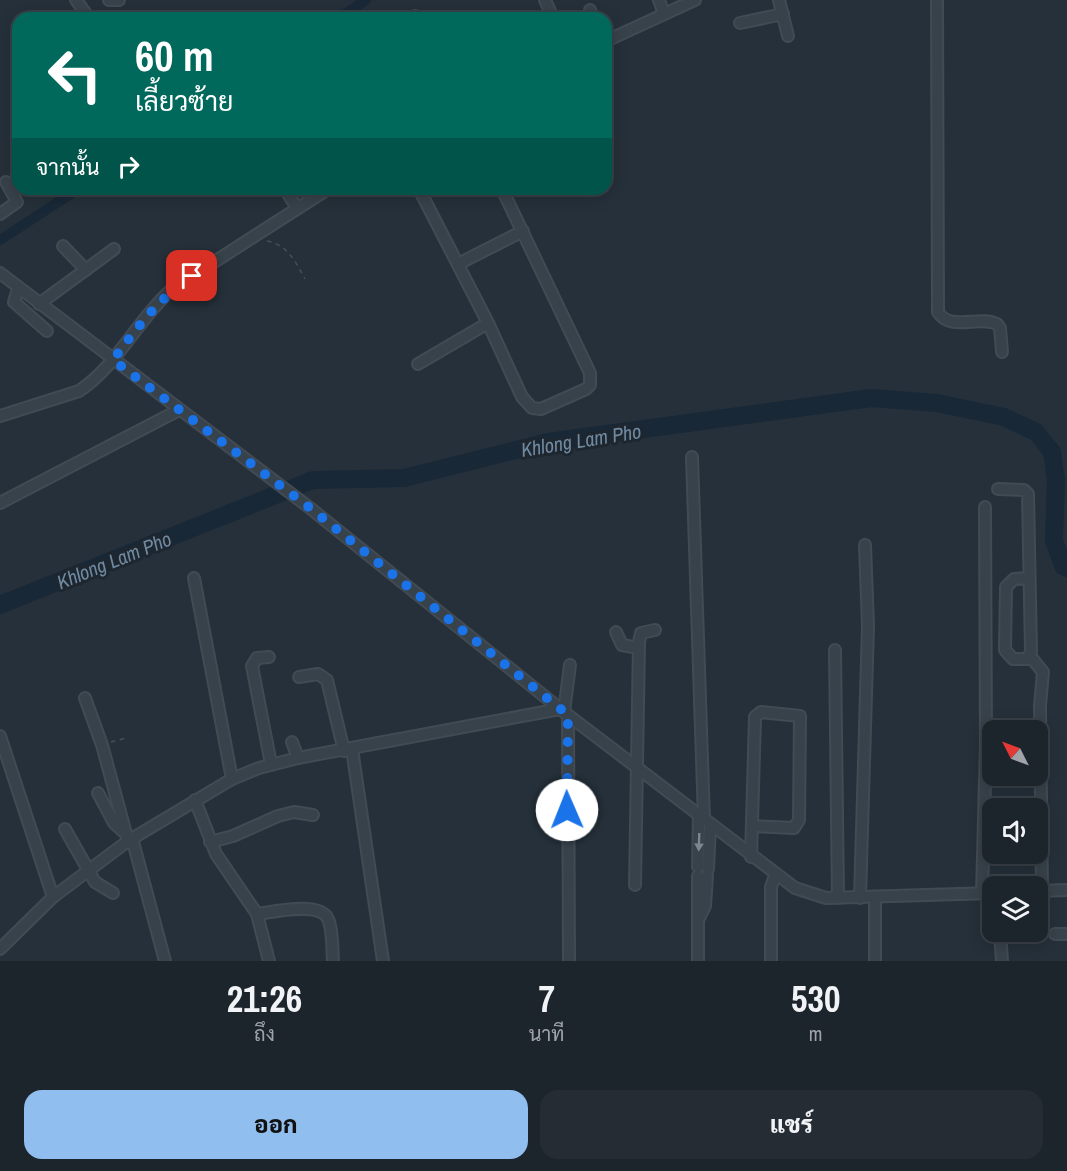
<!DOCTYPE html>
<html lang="th">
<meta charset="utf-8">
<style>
:root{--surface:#1c242c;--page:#252c34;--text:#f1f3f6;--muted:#a0a4a9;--line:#3a4148;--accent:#90beef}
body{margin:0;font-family:"Archivo Narrow",Sarabun,sans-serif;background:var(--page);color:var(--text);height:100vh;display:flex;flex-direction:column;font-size:22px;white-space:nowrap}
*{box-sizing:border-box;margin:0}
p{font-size:20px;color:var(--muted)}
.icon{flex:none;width:33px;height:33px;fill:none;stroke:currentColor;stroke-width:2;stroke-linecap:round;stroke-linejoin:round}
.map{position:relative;height:961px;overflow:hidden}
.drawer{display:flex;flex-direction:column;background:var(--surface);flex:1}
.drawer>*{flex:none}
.guide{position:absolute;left:12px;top:12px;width:600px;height:183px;border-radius:18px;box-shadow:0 3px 15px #0003,0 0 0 2px var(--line);background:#00695c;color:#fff;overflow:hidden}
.needle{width:39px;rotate:312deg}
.tools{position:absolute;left:982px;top:720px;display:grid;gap:12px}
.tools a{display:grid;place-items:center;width:66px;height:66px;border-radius:12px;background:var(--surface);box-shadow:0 3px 15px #0003,0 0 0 2px var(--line);font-size:30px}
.pin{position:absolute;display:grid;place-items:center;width:51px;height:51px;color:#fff;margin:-26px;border-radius:12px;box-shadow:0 3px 9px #0006}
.me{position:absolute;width:66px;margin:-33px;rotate:359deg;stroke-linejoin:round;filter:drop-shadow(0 0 4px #0008)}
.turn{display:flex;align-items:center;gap:21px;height:126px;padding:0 24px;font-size:27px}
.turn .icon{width:78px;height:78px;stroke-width:2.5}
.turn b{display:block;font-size:42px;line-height:51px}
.then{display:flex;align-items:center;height:57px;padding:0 24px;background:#0003;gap:12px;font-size:22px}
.eta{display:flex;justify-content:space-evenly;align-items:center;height:102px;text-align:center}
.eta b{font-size:36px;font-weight:800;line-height:42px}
.action{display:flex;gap:12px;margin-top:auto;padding:12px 24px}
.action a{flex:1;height:69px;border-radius:18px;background:var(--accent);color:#111;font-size:24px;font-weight:800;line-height:69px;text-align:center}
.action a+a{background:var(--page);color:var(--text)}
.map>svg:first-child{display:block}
</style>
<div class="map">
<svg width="1067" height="961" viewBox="0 0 1067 961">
<rect width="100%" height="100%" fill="#25303a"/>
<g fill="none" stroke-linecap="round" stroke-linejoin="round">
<g stroke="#192837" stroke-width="10">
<path d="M339,18L366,0"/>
<path d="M0,240L78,189"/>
</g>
<path stroke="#192837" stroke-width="18" d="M0,605L313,480L404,478L548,442L871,398L937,403L1004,417L1036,432L1052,452L1056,480L1054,541L1063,566L1067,568"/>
<defs>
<g id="minor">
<path d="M76,0L89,18"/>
<path d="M109,0H119"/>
<path d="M545,0L553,18"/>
<path d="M659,0L664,14"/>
<path d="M779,0L788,36"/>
<path d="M937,0L938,312C950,332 979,315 997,324L1000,328L1002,352"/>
<path d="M590,10L593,18"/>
<path d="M415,16L417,18"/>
<path d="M740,23L783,14"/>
<path d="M606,41L695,0"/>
<path d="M285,189L297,208"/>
<path d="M0,214L17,202L6,182"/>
<path d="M63,246L86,270"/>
<path d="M458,264L523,231"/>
<path d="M0,273L310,508L564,712L795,888L826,898L993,893"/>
<path d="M18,289L14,302L47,331"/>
<path d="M39,304L114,249"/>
<path d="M488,323L522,397L532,408L541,409L586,389L590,385V373L502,189"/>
<path d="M418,364L488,323L419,189"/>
<path d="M0,416L79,391C118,365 137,320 172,289L328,189"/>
<path d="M692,457L704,820"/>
<path d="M998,489L1024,490L1028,494L1031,652L1027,659H1013L1005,650L1006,587L1014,579L1029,578"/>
<path d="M0,503L179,410"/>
<path d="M194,578L232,779"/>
<path d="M616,632L622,645L639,648"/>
<path d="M835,650L838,898"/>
<path d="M1030,656L1043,672L1040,706L1042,891"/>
<path d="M269,657L257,658L252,666L271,764"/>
<path d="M299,677L318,674L327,680L344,751"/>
<path d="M85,698L102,745L128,841"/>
<path d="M564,712L570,665"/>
<path d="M568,715L569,961"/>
<path d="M0,736L53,897"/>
<path d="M292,742L298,758"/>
<path d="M352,749L383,961"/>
<path d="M98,793L114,823L125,833"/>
<path d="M195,800L216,854L257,914L269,961"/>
<path d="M65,829L95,882L113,893"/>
<path d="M132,838L165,961"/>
<path d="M210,842L233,836L278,816L294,812L313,815"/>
<path d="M751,857L755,717L761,712L800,716L799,820L794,828L752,826"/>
<path d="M698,867L699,816"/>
<path d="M708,869L710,825"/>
<path d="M635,885L639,642L641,633L655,630"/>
<path d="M1038,891L1067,890"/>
<path d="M982,893L986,745L985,507"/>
<path d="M860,898L868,626L865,545"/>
<path d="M875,898V961"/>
<path d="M257,914C274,912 320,901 328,919C333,930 332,948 333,961"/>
<path d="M698,920L705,906L707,876"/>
<path d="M1000,932L1002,961"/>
<path d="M1055,934H1067"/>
<path d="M0,949L53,897L128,841L232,779L259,768L298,758L560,709"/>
<path d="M698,961V876"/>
<path d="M771,961V887L775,876"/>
</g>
</defs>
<use href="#minor" stroke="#424b53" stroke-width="14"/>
<g stroke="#405353" stroke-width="1.5" stroke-dasharray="4.5 4.5" stroke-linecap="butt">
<path d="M267,241C288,245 295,261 305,279"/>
<path d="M111,742L126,738"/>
</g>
<use href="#minor" stroke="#38424b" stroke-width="10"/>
</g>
<defs><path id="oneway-solid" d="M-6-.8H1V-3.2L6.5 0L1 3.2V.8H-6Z" transform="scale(1.5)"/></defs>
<use fill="#7c868f" href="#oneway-solid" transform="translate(699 842) rotate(92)"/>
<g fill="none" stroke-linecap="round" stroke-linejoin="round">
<path stroke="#1a73e8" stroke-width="10" stroke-dasharray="0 18" d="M192,276C158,299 137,328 113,360L310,508L568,715L567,810"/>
</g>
<g text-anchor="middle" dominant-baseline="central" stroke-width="6" stroke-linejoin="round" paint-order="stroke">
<g font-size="20" font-style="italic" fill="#708aa2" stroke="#1e272f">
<text transform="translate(581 440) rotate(-9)">Khlong Lam Pho</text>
<text transform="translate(114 560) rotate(-22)">Khlong Lam Pho</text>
</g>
</g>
</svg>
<div class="tools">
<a><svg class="needle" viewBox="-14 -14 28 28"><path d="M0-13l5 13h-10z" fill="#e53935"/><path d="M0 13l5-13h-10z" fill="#a0a4a9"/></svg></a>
<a><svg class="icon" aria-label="sound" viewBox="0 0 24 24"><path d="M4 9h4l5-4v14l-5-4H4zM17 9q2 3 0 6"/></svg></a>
<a><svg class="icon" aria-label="layers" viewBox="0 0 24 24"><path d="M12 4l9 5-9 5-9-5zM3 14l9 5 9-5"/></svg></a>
</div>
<div class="pin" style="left:192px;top:276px;background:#d93025"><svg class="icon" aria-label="arrive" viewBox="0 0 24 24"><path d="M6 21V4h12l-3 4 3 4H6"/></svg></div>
<svg class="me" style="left:567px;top:810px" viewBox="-20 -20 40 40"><circle r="19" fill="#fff"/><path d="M0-13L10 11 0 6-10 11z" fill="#1a73e8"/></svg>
<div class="guide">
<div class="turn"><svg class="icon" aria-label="left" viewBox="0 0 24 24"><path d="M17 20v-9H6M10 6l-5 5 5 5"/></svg><div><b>60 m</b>เลี้ยวซ้าย</div></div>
<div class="then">จากนั้น<svg class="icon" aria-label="right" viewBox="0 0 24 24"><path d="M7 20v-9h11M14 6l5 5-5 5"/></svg></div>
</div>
</div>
<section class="drawer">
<div class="eta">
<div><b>21:26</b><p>ถึง</p></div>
<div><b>7</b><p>นาที</p></div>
<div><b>530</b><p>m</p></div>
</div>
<div class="action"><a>ออก</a><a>แชร์</a></div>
</section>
